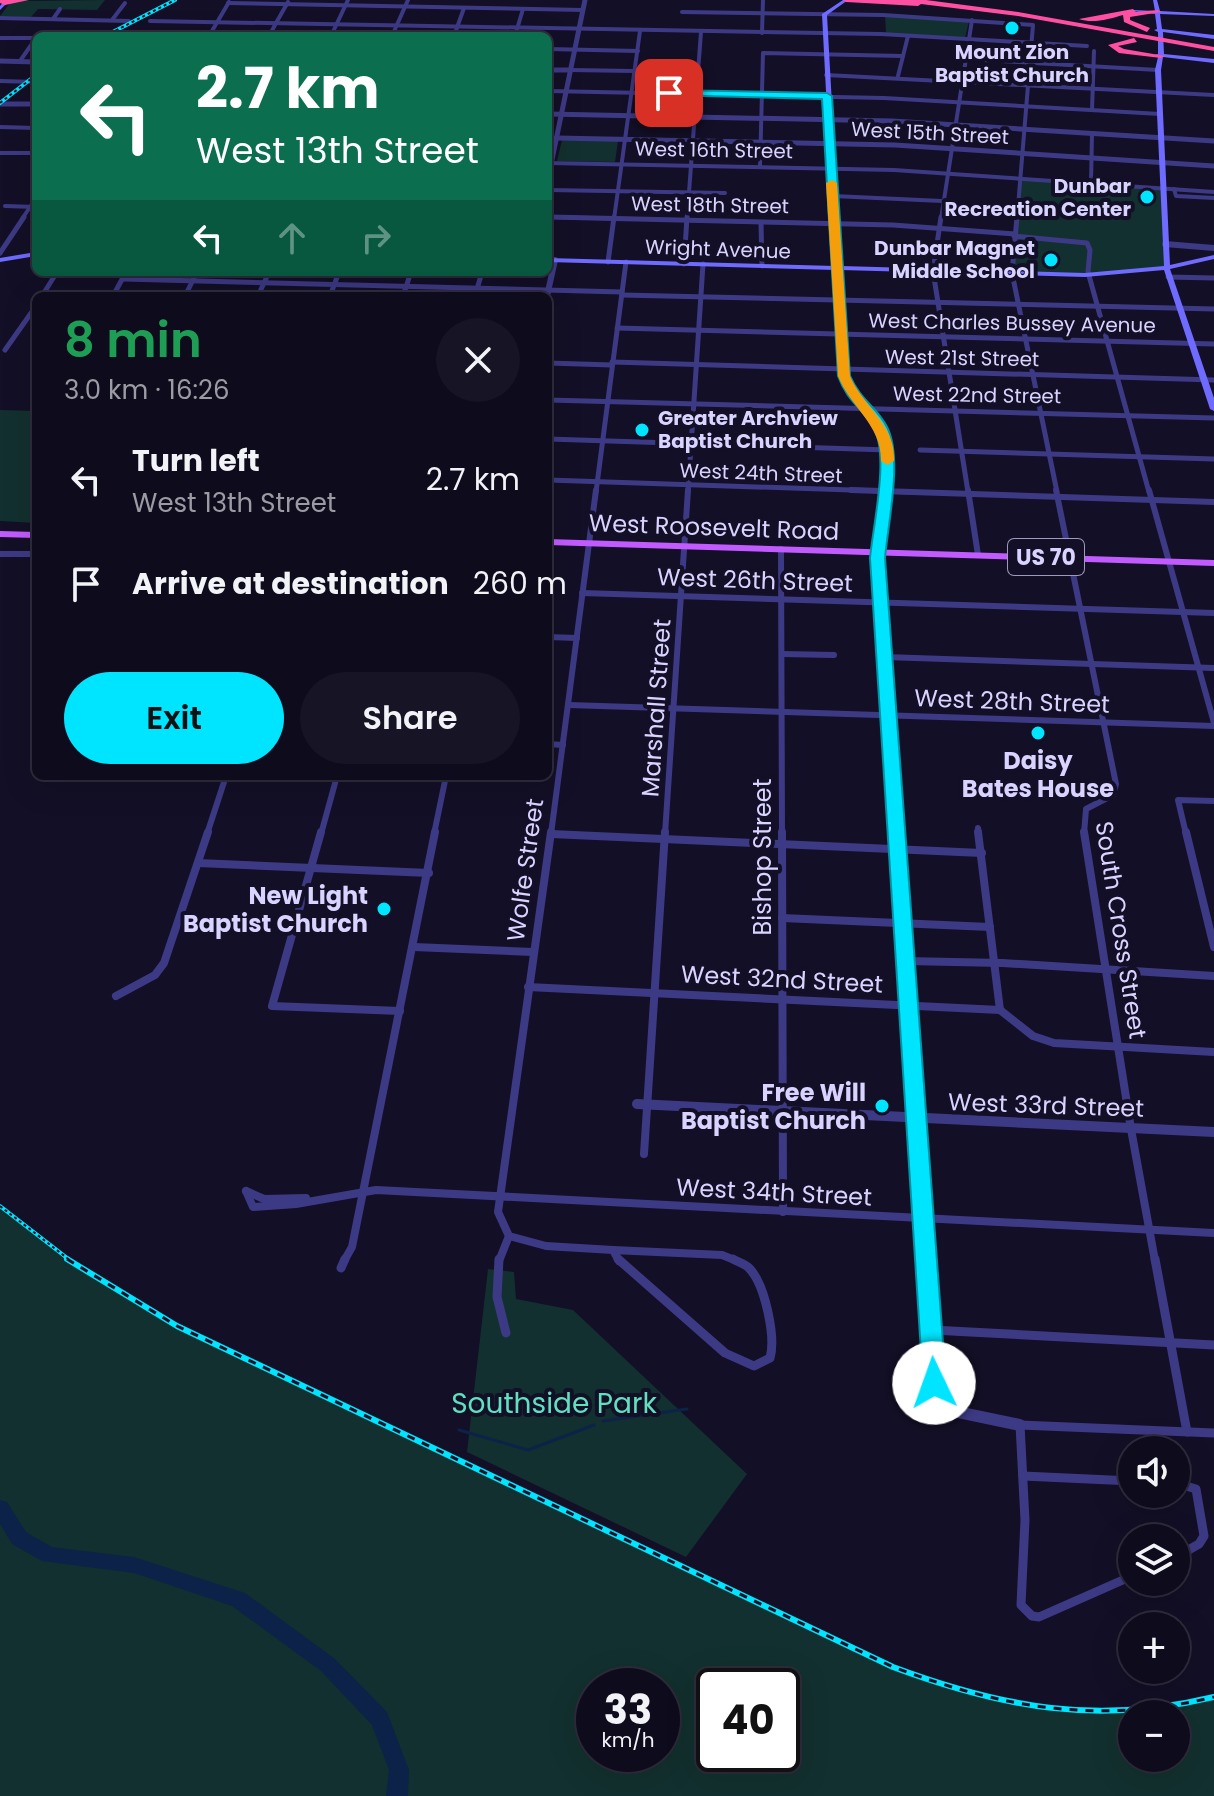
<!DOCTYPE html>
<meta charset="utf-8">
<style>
:root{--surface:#0e0b1c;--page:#171425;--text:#f1f3f6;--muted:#9b9ba3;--line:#2e2b3b;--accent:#00e5ff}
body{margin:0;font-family:Poppins,sans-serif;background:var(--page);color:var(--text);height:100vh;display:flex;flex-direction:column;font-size:30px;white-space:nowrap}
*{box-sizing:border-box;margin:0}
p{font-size:26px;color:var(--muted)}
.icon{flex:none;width:44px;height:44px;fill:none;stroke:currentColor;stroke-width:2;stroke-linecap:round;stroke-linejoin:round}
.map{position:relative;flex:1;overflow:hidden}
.panel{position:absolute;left:32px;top:292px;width:520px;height:488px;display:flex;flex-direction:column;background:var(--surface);border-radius:12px;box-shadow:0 8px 32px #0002,0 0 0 2px var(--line)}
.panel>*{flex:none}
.hud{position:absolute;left:32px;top:32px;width:520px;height:244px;border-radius:12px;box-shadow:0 8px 32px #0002,0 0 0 2px var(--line);background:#0b6e4f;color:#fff;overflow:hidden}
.fabs{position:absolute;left:1118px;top:1436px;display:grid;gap:16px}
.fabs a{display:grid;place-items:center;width:72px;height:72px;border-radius:50%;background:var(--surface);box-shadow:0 8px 32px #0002,0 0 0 2px var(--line);font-size:40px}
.speed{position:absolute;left:576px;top:1668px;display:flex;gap:16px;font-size:40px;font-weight:700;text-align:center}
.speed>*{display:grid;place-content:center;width:104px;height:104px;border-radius:50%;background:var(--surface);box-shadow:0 8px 32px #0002,0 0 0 2px var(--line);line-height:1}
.speed small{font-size:20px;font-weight:400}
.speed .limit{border:4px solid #111;border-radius:12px;background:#fff;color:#111}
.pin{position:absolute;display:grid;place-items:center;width:68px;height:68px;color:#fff;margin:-34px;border-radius:16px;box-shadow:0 4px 12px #0006}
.me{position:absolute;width:88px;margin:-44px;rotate:357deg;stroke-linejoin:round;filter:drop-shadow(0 0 6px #0008)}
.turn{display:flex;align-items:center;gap:28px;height:168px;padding:0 32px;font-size:36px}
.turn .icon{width:104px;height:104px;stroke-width:2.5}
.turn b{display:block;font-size:56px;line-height:68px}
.lanes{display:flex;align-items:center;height:76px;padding:0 32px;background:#0003;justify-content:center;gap:40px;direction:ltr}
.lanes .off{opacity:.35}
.round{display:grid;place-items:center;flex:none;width:84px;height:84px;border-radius:42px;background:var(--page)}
.summary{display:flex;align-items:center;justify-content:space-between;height:136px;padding:0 32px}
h1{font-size:48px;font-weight:600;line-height:60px;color:#1e9e55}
.primary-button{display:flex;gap:16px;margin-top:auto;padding:16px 32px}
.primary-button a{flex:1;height:92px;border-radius:48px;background:var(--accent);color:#111;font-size:32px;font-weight:600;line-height:92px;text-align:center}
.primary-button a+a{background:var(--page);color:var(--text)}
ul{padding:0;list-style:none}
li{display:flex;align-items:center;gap:24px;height:104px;padding:0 32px}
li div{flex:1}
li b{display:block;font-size:30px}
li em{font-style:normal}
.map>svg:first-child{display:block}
</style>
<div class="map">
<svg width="1214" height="1796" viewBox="0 0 1214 1796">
<rect width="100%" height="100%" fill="#130f26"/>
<g fill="#12302f" fill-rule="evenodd">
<path d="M105,0L97,10L38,9L31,17L0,16L10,3L19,1Z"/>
<path d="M885,16L969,21L965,38L886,33Z"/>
<path d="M562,140L618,141L615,162L557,161Z"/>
<path d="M1019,179L1163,188L1167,268L1089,275L1012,273Z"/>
<path d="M0,410L36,411V523L0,521Z"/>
<path d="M0,1206L65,1258L177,1326L893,1667C994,1708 1106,1730 1214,1697V1796H0ZM594,1686H662V1754H594ZM714,1686H782V1754H714ZM1132,1714H1176V1758H1132Z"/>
<path d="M488,1269L514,1272L516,1299L573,1310L747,1474L686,1557L467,1452Z"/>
</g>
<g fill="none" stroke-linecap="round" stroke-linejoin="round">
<g stroke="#0c2248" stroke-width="3">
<path d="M603,1421L687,1409"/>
<path d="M459,1430L528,1450L594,1425"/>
</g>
<path fill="#0c2248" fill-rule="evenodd" d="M0,1500L7,1502L26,1532L52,1547L134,1557L245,1593L335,1659L387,1712L409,1770L408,1796H386L389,1770L372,1725L321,1671L232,1606L134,1573L42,1561L12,1544L0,1524Z"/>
<g stroke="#3d3a85" stroke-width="4">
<path d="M228,3L583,10"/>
<path d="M682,12L883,15L1033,25L1017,219"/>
<path d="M0,18L129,21"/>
<path d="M53,19L60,9"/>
<path d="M112,20L125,3"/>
<path d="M150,21L881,34L1087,46"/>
<path d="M276,23L288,2"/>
<path d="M762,33L763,0"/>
<path d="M209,36L229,2"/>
<path d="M269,36L275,25"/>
<path d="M331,36L348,0"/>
<path d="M392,36L408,0"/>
<path d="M454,36L464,8"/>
<path d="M515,36L523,9"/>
<path d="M0,38H36"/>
<path d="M548,49L638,51"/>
<path d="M965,59L1158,70"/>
<path d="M20,61L36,38"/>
<path d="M570,70L634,71"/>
<path d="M826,75L1214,95"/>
<path d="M898,76L908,36"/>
<path d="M0,81L36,82"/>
<path d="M548,91L884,98L1160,114"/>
<path d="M1092,110L1094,51"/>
<path d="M0,127L36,128"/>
<path d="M548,138H557"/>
<path d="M0,153H36"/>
<path d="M548,163L894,170L1214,192"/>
<path d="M760,167L763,53L903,56"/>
<path d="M1091,184L1092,134"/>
<path d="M1174,189L1176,196L1214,198"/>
<path d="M548,190L725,193"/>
<path d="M833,196L942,201"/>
<path d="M5,206L36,207"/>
<path d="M548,217L636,219"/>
<path d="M22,219L36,198"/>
<path d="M614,219L640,31"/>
<path d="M687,219L701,32"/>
<path d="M941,219L972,20"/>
</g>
<g stroke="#3d3a85" stroke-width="5">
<path d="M550,217L893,225L1015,234"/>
<path d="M941,217L933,271L968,492"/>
<path d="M1017,217L1012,273L1057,492"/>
<path d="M761,223L762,266"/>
<path d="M1014,236L1087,243L1090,250L1088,272L1149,492"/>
<path d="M0,253L24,217"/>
<path d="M608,262L614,217"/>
<path d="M684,264L687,217"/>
<path d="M1168,277L1214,278"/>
<path d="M123,279L622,292"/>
<path d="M622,295L1214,309"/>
<path d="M42,296L57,272"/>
<path d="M113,296L126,272"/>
<path d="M185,296L197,272"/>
<path d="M258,296L269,272"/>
<path d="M330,296L339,272"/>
<path d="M403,296L411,272"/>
<path d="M475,296L482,272"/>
<path d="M617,328L1214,344"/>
<path d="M5,350L36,306"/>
<path d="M612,362L1214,380"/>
<path d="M548,363L612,365"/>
<path d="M548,400L1214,418"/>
<path d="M548,439L888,450"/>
<path d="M920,450L1214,459"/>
<path d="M548,480L911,492"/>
<path d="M596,492L626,262"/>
<path d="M688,492L703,264"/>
</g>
<g stroke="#3d3a85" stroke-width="6">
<path d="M851,490L1214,502"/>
<path d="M968,490L978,555"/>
<path d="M1056,490L1116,784L1113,795L1086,809L1084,834"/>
<path d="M1149,490L1214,723"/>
<path d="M781,549L782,834"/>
<path d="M0,554H36"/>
<path d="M582,593L1214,613"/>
<path d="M548,637L577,638"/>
<path d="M782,654L834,655"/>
<path d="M885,657L1214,668"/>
<path d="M569,705L1214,726"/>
<path d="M548,744L563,745"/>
<path d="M978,828L979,834"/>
<path d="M207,834L226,776"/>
<path d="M321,834L337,776"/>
<path d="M434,834L446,776"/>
<path d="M551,834L596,490"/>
<path d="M665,834L688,490"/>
<path d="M1186,834L1178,800L1214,801"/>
</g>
<g stroke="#3d3a85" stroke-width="8">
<path d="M321,832L272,1006L400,1011"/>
<path d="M551,832L498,1212L509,1236L546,1246L613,1250"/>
<path d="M782,832L783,1212"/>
<path d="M978,832L1000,1010"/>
<path d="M1084,832L1131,1129L1155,1261"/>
<path d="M1186,832L1214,947"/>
<path d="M551,834L982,853"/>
<path d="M198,863L429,873"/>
<path d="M782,918L990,927"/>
<path d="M414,947L533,952"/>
<path d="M906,961L1002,963L1214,976"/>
<path d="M528,987L1000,1010L1033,1036L1054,1043L1214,1052"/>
<path d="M116,996L155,975L164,963L208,832"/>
<path d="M644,1154L665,832"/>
<path d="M246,1191L253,1207L296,1204L376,1190L1214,1233"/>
<path d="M246,1191L264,1199L306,1198"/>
<path d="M344,1261L352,1247L435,832"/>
<path d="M499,1261L509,1236"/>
<path d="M619,1261L613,1250L722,1255L737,1261"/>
</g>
<g stroke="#3d3a85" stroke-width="9">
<path d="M499,1259L497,1297L506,1333"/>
<path d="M618,1259L725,1353L754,1366L770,1358C776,1337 765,1284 749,1268C745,1264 738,1262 733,1259"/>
<path d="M1155,1259L1187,1432"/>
<path d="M341,1268L345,1259"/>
<path d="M932,1330L1214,1345"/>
<path d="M1023,1476L1132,1481"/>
<path d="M1176,1483L1196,1489L1204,1536L1199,1544L1176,1557"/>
<path d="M1132,1576L1039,1617L1032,1616L1021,1605L1025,1520L1020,1425L1214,1433"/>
</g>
<g stroke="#3d3a85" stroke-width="5">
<path d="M0,61L36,62"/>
<path d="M548,70H570"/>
<path d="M0,104H36"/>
<path d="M548,114L892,121L1214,141"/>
<path d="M557,138L895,145L1214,166"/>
<path d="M548,179L585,0"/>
</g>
<g stroke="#3d3a85" stroke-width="6">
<path d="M1165,244L1214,248"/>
<path d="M547,296L555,260"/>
</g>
<path stroke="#3d3a85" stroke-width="8" d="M878,552L897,834"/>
<g stroke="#3d3a85" stroke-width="10">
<path d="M897,832L926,1261"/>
<path d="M637,1104L1214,1132"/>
</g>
<path stroke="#3d3a85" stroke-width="12" d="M926,1259C928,1291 925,1391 948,1410L1020,1425"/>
<g fill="#6f6bff" fill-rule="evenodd">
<path d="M5,0H10L0,10V6Z"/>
<path d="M843,0H848L827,15L841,266L1085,273L1164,266L1155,70L1158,57L1153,55L1158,54V32L1154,30L1157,29L1155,14L1132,11L1134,10L1155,11L1153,0H1157L1160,11L1214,14V16L1160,14L1162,29L1214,35V39L1163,32L1164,54L1214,59V63L1163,57L1161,70L1170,265L1214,255V259L1170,269L1214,398V411L1210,409L1164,270L1085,277L841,270L848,376L855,394L883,425L892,446L882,552L878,554L874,552L884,446L876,426L849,397L840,376L835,270L548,262V258L835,266L822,14Z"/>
<path d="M36,252V256L0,262V258Z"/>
</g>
<g fill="#c25bff" fill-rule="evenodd">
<path d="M0,531L36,532V538L0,537Z"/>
<path d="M548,539L1214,560V566L548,545Z"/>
</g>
<g fill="#ff4fa3" fill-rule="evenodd">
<path d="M0,0H29L5,5L0,3Z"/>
<path d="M843,0H926L1018,12L1214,47V51L1018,16L921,4L918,6L846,2Z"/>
<path d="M1133,9L1136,12L1158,10L1161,12L1130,17V20L1150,28L1147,32L1124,22L1123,15C1109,19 1093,24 1079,19Z"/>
<path d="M1134,38L1137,42L1118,46L1124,49L1165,56L1161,58L1119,53L1108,45Z"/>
</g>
<defs>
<g id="rail-far1">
<path d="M105,36L175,0"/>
<path d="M0,103L36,75"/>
<path d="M0,1206L71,1261"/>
</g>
<path id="rail" d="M67,1259L177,1326L893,1667C1003,1708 1098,1725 1214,1697"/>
</defs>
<use href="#rail-far1" stroke="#00e5ff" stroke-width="4"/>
<use href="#rail" stroke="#00e5ff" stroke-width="6"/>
<use href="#rail-far1" stroke="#130f26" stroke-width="2" stroke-dasharray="3" stroke-linecap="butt"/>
<use href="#rail" stroke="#130f26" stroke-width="3" stroke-dasharray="8" stroke-linecap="butt"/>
</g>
<path fill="#00e5ff" stroke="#0095a6" stroke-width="2" d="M669,90L827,93L832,96L850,376C861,401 877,407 887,427C903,458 888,522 885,558L946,1383L943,1390L934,1393L926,1390L923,1383L870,558C873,525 890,454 873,427C861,406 848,403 838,376L822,99L666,95Z"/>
<path fill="#f59e0b" d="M832,180L837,183L850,376C863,407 896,424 894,461L887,465L881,461C882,425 850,407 838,376L826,183Z"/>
<g fill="#00e5ff" stroke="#130f26" stroke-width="3">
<circle cx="1012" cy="28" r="8"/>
<circle cx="1147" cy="197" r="8"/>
<circle cx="1051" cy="260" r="8"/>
<circle cx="642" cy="430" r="8"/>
<circle cx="1038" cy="733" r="8"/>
<circle cx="384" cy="909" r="8"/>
<circle cx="882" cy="1106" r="8"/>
</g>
<g text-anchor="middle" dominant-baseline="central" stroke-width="8" stroke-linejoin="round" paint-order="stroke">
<g font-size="20" font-weight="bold" fill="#d9d4ff" stroke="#130f26" text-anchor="end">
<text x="1012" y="52" text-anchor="middle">Mount Zion<tspan x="1012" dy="23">Baptist Church</tspan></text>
<text x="1131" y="186">Dunbar<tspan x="1131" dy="23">Recreation Center</tspan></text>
<text x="1035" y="248">Dunbar Magnet<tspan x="1035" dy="23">Middle School</tspan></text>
<text x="658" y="418" text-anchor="start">Greater Archview<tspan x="658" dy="23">Baptist Church</tspan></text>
</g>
<g font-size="20" fill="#d9d4ff" stroke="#130f26">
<text transform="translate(930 133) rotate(3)">West 15th Street</text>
<text transform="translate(714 150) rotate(1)">West 16th Street</text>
<text transform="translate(710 205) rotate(1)">West 18th Street</text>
<text transform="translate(718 249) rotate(2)">Wright Avenue</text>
<text transform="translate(1012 323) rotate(1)">West Charles Bussey Avenue</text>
<text transform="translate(962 358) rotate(1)">West 21st Street</text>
<text transform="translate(977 395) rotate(1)">West 22nd Street</text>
<text transform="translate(761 473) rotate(2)">West 24th Street</text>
</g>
<rect fill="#130f26" stroke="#9e99be" stroke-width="2" x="1008" y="539" width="76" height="36" rx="6"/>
<g font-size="22" font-weight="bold" fill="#d9d4ff">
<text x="1046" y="557">US 70</text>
</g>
<g font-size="24" fill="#d9d4ff" stroke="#130f26">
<text transform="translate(714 527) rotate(2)">West Roosevelt Road</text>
<text transform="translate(755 580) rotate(2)">West 26th Street</text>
<text transform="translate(1012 701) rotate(2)">West 28th Street</text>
<text transform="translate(656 708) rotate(-86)">Marshall Street</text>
<text transform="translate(762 857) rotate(-90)">Bishop Street</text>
<text transform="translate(525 870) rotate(-82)">Wolfe Street</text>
<text transform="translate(1121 930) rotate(81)">South Cross Street</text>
<text transform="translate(782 979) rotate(3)">West 32nd Street</text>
<text transform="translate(1046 1105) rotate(2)">West 33rd Street</text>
<text transform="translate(774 1192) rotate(3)">West 34th Street</text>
</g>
<g font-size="24" font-weight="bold" fill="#d9d4ff" stroke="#130f26" text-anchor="end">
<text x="1038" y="760" text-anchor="middle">Daisy<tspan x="1038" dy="28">Bates House</tspan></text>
<text x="368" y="895">New Light<tspan x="368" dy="28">Baptist Church</tspan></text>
<text x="866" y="1092">Free Will<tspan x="866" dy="28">Baptist Church</tspan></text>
</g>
<g font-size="28" fill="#5fe0c0" stroke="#130f26">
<text x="554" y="1403">Southside Park</text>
</g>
</g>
</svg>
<div class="fabs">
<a><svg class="icon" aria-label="sound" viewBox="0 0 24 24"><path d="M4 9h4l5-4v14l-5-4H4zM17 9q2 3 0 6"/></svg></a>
<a><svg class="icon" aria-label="layers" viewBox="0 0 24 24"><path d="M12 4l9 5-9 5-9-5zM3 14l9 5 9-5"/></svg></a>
<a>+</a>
<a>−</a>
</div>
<div class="speed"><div>33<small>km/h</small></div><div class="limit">40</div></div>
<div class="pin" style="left:669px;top:93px;background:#d93025"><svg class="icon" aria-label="arrive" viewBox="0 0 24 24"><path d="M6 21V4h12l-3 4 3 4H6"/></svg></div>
<svg class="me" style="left:934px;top:1383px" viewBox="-20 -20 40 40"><circle r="19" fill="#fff"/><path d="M0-13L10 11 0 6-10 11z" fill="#00e5ff"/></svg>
<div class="hud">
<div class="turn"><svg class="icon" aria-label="left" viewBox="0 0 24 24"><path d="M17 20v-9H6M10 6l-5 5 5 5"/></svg><div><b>2.7 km</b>West 13th Street</div></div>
<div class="lanes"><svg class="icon" aria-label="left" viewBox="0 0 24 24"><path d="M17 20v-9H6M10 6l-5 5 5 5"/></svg><svg class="icon off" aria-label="ahead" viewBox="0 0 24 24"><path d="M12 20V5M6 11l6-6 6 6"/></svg><svg class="icon off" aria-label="right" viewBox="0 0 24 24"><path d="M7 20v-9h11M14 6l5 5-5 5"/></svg></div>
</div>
<section class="panel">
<div class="summary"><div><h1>8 min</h1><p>3.0 km · 16:26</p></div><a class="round"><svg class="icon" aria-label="close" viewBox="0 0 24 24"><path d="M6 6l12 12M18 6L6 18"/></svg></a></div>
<ul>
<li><svg class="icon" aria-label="left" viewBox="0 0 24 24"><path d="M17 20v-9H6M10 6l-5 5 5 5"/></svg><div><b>Turn left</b><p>West 13th Street</p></div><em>2.7 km</em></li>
<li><svg class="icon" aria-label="arrive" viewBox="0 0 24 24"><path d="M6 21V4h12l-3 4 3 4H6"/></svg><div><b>Arrive at destination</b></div><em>260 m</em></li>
</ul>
<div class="primary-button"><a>Exit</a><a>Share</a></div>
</section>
</div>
